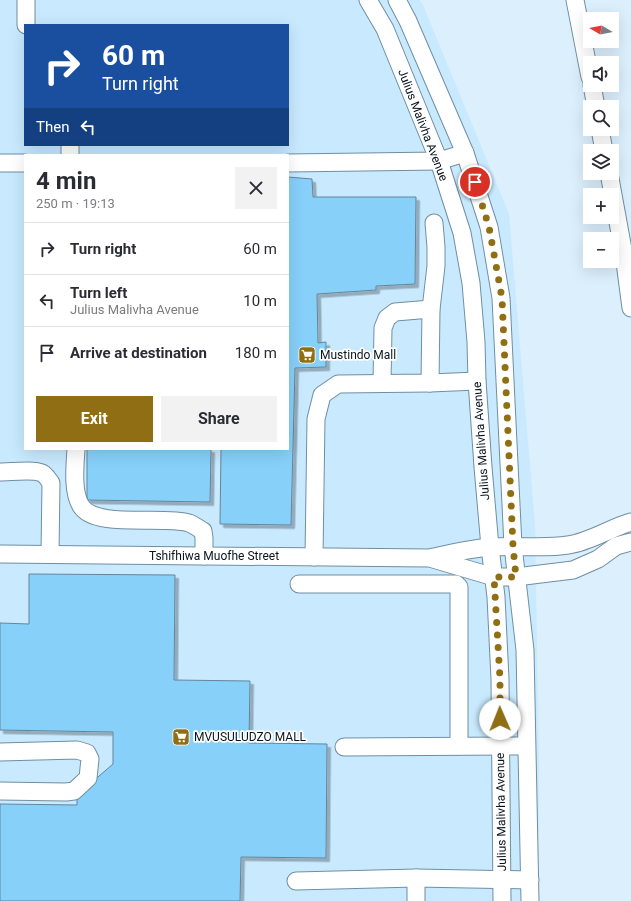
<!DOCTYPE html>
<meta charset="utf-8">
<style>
:root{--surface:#fff;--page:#f2f2f3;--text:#2b2b33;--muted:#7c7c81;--line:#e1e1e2;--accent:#906f14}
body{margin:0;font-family:Roboto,sans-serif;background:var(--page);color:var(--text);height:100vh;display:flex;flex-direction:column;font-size:15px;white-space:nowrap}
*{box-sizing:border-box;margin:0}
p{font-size:13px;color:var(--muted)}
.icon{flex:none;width:22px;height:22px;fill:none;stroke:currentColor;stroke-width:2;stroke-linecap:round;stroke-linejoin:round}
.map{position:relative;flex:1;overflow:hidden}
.side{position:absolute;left:24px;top:154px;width:265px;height:296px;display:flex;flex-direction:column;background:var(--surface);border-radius:0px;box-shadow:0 4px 16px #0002}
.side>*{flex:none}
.banner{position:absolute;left:24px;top:24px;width:265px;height:122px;border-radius:0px;box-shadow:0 4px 16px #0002;background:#1a4fa0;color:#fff;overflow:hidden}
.needle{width:26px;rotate:280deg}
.buttons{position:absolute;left:583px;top:12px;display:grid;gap:8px}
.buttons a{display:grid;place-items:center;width:36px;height:36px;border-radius:0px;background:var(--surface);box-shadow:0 4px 16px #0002;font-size:20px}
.pin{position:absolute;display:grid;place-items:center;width:34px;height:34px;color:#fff;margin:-17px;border:2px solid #fff;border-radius:50%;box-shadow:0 1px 4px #0007}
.me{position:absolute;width:44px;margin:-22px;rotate:359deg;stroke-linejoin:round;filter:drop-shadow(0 0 3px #0008)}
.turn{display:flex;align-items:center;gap:14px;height:84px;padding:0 12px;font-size:18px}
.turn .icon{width:52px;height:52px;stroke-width:2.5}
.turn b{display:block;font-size:28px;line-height:34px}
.then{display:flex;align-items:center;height:38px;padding:0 12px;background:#0003;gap:8px;font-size:15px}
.round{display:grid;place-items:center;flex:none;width:42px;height:42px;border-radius:0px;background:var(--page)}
.overview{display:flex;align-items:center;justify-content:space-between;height:68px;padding:0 12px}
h1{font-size:24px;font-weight:700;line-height:30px}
.cta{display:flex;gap:8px;margin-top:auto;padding:8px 12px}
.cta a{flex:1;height:46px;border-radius:0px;background:var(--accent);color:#fff;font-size:16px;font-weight:700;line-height:46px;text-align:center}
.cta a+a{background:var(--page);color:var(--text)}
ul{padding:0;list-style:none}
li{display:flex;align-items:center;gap:12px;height:52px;padding:0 12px;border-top:1px solid var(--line)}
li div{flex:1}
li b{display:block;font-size:15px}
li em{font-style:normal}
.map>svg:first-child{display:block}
</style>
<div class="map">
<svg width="631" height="901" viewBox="0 0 631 901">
<defs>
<filter id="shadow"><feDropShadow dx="3.5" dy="3.5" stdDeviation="0" flood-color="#0004"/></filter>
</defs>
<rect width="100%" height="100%" fill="#dbeffc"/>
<path fill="#c8e9fe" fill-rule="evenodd" d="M0,0H420L423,5L509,214L535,526L539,767L538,901H0ZM25,25H288V145H25ZM25,155H288V449H25Z"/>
<g fill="#87d0fa" stroke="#658598" filter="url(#shadow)">
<path d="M288,177L312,179L313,197H416L415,284L376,286V290L317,294L318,343L326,342V367L295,368L291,525L220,524L221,449H288Z"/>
<path d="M87,449H211L210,502L87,500Z"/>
<path d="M29,574L175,575L174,680L250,681L249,743L327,744L326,858L241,857L240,901H0V804L77,805V795L113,764V732L0,730V623L29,624Z"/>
</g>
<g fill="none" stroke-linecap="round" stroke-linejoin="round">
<defs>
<g id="minor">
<path d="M368,0L385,29L439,161L462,233L471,283L476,342L477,381L483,467L490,547L496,597L500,679L502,901"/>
<path d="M397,0L408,21L465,153L489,227L501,298L513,546L525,650L530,901"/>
<path d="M575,0L590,77"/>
<path d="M26,25V0"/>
<path d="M592,85L596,107"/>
<path d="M600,129L604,151"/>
<path d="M70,145V155"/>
<path d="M0,163H25"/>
<path d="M288,163L439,161L465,153"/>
<path d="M609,173L624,255L631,308"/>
<path d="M382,383L383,328L387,318L395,312L431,309"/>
<path d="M430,383L431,309L436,266V247L434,223"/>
<path d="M76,449C75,465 72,492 81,506C95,529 164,515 189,523C194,525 198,528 203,531L204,538V556"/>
<path d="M0,472C11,472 33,469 42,473C46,475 48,479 51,483L50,554"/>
<path d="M0,554L429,558C449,554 471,548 492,547C517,545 543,549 568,545C590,542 610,528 631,522"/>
<path d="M314,557L316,419L322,395L338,384L430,383L477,381"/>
<path d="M433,559L494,577H516L573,570L598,559L616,546L631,542"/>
<path d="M299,584H456L459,587V746"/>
<path d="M344,747L526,746"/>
<path d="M0,752L77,750L87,753L90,759L88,778L74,791L66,792L0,791"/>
<path d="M416,878V901"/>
<path d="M296,881L416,878L530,880"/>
</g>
</defs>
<use href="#minor" stroke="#6f8fa2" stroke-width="19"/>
<use href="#minor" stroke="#fff" stroke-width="17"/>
</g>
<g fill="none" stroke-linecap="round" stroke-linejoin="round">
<path stroke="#906f14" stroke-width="7" stroke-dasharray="0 12.6" d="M475,182L489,227L502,298L513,546L516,577H494L500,679V719"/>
</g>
<defs>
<symbol id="supermarket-square" viewBox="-11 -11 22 22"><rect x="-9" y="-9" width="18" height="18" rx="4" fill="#906f14" stroke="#fff"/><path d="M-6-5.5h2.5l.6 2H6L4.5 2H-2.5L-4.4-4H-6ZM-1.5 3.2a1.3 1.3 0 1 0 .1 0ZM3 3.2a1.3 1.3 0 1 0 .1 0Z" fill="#fff"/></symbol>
</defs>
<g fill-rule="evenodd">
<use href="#supermarket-square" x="297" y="345" width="20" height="20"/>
<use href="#supermarket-square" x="171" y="727" width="20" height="20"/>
</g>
<g text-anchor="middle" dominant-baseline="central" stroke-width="3.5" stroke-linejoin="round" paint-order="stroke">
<g font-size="12" fill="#08141b" stroke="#fff">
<text transform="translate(423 125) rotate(69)">Julius Malivha Avenue</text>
<text transform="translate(481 441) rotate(-94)">Julius Malivha Avenue</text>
<text x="214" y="556">Tshifhiwa Muofhe Street</text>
<text transform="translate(501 812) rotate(-91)">Julius Malivha Avenue</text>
</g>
<g font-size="12" fill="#08141b" stroke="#fff" text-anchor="start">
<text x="320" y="355">Mustindo Mall</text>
<text x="194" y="737">MVUSULUDZO MALL</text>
</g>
</g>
</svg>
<div class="buttons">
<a><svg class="needle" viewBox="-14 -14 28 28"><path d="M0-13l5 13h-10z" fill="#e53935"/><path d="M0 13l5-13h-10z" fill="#7c7c81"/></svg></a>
<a><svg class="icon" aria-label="sound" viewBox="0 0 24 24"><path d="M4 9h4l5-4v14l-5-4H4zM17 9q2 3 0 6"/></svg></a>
<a><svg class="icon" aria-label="search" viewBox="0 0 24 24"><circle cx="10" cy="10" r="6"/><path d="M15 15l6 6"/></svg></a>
<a><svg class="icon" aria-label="layers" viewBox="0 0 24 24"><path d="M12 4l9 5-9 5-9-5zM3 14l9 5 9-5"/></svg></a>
<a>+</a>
<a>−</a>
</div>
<div class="pin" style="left:475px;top:182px;background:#d93025"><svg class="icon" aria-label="arrive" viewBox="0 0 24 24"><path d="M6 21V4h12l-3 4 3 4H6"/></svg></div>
<svg class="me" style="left:500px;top:719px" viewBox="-20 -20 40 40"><circle r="19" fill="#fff"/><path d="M0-13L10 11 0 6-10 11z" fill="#906f14"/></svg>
<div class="banner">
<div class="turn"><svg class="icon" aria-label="right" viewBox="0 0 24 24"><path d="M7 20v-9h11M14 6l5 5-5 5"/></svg><div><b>60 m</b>Turn right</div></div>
<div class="then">Then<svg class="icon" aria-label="left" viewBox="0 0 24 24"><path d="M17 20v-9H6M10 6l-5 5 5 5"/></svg></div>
</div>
<section class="side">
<div class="overview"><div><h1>4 min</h1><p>250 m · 19:13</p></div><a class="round"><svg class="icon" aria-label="close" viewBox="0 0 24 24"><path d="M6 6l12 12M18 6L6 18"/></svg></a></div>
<ul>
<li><svg class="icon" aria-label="right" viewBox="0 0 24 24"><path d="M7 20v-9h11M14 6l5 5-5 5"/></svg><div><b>Turn right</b></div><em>60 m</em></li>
<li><svg class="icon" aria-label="left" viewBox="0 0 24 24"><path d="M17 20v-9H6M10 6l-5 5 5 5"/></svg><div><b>Turn left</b><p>Julius Malivha Avenue</p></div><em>10 m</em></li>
<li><svg class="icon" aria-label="arrive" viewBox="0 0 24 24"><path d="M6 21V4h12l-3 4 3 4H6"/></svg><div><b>Arrive at destination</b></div><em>180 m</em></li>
</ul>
<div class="cta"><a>Exit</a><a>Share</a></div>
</section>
</div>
